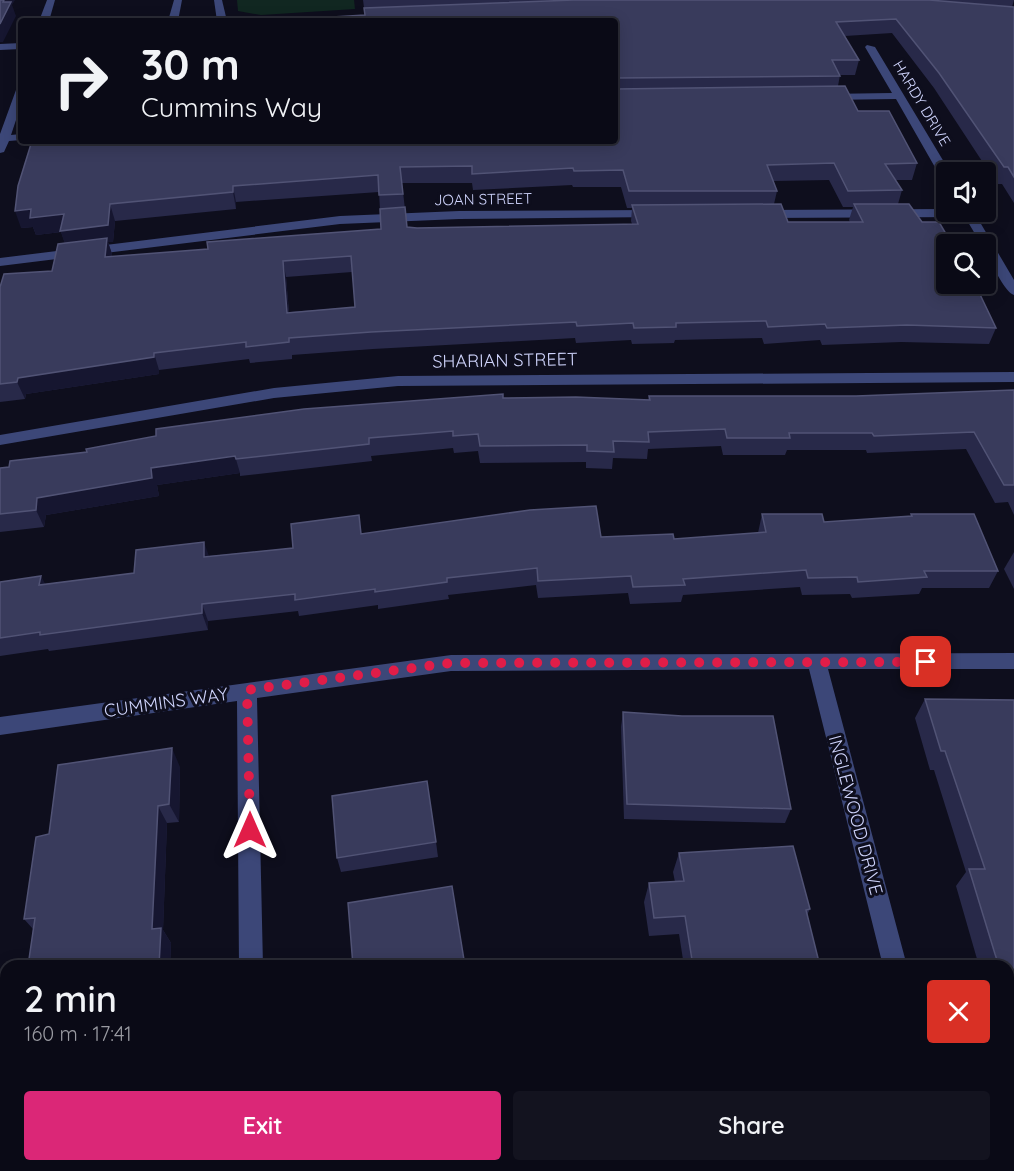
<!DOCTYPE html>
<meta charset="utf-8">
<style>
:root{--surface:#0a0a16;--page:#13131f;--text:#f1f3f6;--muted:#999aa1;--line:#2a2b35;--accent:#db2777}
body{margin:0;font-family:Quicksand,sans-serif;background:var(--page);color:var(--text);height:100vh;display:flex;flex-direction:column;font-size:22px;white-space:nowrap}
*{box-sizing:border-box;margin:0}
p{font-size:20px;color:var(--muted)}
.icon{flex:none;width:33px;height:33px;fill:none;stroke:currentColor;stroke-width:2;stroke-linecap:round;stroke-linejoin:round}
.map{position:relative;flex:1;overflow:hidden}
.side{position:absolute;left:0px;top:960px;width:1014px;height:212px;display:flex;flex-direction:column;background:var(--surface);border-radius:18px 18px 0 0;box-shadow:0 3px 15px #0003,0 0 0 2px var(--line)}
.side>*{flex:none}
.banner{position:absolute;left:18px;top:18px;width:600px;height:126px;border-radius:6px;box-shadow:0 3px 15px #0003,0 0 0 2px var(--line);background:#0a0a16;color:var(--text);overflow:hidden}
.controls{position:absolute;left:936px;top:162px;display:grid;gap:12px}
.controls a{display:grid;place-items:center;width:60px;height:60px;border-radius:6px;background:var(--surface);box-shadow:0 3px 15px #0003,0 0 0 2px var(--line);font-size:30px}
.pin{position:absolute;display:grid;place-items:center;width:51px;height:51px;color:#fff;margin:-26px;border-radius:12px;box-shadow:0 3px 9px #0006}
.me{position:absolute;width:66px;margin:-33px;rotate:0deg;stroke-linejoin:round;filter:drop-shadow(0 0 4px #0008)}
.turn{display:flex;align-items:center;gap:21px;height:126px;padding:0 24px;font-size:27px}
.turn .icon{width:78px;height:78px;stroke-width:2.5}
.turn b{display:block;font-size:42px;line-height:51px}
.round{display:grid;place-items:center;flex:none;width:63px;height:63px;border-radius:6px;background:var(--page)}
.headline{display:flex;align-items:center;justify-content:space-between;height:102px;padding:0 24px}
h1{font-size:36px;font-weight:600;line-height:45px}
.primary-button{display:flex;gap:12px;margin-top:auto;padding:12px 24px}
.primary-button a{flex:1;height:69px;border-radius:6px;background:var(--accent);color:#fff;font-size:24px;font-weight:600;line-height:69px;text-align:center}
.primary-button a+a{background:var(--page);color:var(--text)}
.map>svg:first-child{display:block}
</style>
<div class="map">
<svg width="1014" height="1171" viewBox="0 0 1014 1171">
<rect width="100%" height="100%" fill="#0e0e1d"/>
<path fill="#112721" d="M237,0H354L355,9L261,15L238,11Z"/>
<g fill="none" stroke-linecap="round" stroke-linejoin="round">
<g fill="#3c4778" fill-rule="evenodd">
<path d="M47,0H55L49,21H39Z"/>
<path d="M174,0H182L178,21H168Z"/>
<path d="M214,0H222L227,21H217Z"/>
<path d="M308,16L311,17V21H268L273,18Z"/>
<path d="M21,43V49L0,50V44Z"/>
<path d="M867,45L875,47L950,172H946V179L940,176L896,99L825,100L820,97L825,94L892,93L865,47Z"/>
<path d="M21,87V105L11,135L21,134V140L9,141L4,152L0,153V134L16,90Z"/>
<path d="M946,209V212H974L1014,280V295C1004,292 986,255 986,244H981L965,217L761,218L755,214L761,210Z"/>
<path d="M655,210L659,211V217L459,219L340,224L0,266V258L340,216L459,211Z"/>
<path d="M1014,372V382L398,386L274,398L0,445V435L274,388L398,376Z"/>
<path d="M1014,653V669H828L907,966H883L809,669L451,671L257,698L263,966H239L237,701L0,735V717L451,655Z"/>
<path d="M238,1166H265L266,1171H238Z"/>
<path d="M933,1166H960L962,1171H934Z"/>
</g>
</g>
<g fill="#282949" fill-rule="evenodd">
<path d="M363,0H1014L1012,7L1014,19V203L1002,184H997L934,88L892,33L845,36L859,60L855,75H840L838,86L858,111L917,163L912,180H895L902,190L898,204L922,222L996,328L989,344L901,342L822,345L820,340L764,344L762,338L675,340L674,343L632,344L631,340L576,343L575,338L373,349L292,355V359L250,363L249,359L159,370V374L26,394L25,399L0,402V287L52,271L65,243L61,232L36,235L33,227L21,228L47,142L365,15ZM829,180L843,207H853L849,220L850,222H788L774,204L777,191L773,181ZM402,183H472L473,190L572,185L573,187H621L627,208H632L631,221L632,224L417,228L407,227ZM379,192L381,229L208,249L112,257V254L108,242H113L115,221L236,209V202ZM352,272L355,307L289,312L286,277Z"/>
<path d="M1014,390V515L1008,502L995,503L966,449L867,453L866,450H787L785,455H723L721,446L648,449L647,459L613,458L612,469L586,468V462L480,463L478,451L454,453L453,448L371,456L372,461L240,476V473L157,485L159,496L46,515L44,527L0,532V468L503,398L648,400L649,396H856Z"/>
<path d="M762,514L824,522L910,517L911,514L998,571L989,588H922L919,594L852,598L850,594L802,595L800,587L683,595L681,602L630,604L628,593L538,598L536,585L448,595L449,599L378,609V605L299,616L298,611L208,621V630L49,651L48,649L0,656V582L45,584L134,573L209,556L293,548L361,534L674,539L758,533Z"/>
<path d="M1014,552V589L1004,569Z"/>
<path d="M925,699L1014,700V1063L1008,1046V966H979L956,886L966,872L934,770H930L915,718Z"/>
<path d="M623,712L791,809L785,823L624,819L621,727Z"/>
<path d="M180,767L179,822L167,823L163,930L171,943L170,966H28L33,929L24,919L49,834Z"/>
<path d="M436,842L438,857L341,872L337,858Z"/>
<path d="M679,853L810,909L807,915L820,966H684L679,934L649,936L644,902L649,883L675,882L673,872Z"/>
<path d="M323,1166H377L342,1171H327Z"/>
<path d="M714,1166H862L863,1171H715Z"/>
</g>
<g fill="#161630">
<path d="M4,0H15L12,5L16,16L3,42H0V24L3,2Z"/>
<path d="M233,186L236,202V209L233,192Z"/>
<path d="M110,204L115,221L113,242H108L112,254L111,274L66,248L61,232L36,235L33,227L21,228L15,211Z"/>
<path d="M283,261L286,277L290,329L287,313Z"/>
<path d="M154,353L159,370V374L26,394L25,399L17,382L18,378Z"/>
<path d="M235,456L240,473L157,485L159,496L46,515L44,527L36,510L37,498L151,468Z"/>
<path d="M204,542L210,559L204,557Z"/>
<path d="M41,576L50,593L39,585Z"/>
<path d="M202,604L208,621V630L202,613Z"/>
<path d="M172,748L180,767L179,822L169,804Z"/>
<path d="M158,806L167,823L163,930L171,943L170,966H159L152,929Z"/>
<path d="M147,1166H160L159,1171H146Z"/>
</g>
<g fill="#393b5c" stroke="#515375" stroke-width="1.5" fill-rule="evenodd">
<path d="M0,0H4L3,2H11L0,24Z"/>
<path d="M574,0H929L1014,7V177L1008,167H1004L939,73L896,19L836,22L859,60H832L840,76L616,78L615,79V21H284V20L365,15L364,8Z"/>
<path d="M615,84L616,89L845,86L858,111H889L917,163L885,164L902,190L848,191L834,163L767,165L777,191H629L623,170L574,171L573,168L472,174V166L400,167L403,194L379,195L378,175L233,186V192L110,204L108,225L60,231L64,214L30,218L31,209L15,211L18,186L31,144L47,142L48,141H615Z"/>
<path d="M781,204L788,222H863L854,204H909L922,222H939L952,244H946V284H975L996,328L907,325L827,328L825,324L768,327L766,321L676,323V327L634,328L633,323L577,326L576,322L371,332L289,338V342L246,347V342L154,353V357L18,378L17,382L0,384V287L4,274L52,271L58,244L107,238L105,257L208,249L207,242L381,229L380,209L405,207L407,227L417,228L638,224L632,205ZM351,256L355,307L287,313L283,261Z"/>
<path d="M1014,390V485H1004L974,432L874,436L872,433H789L790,438H727L725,429L648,432L649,442L613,441L614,452L587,451V445L480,446L478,434L453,436V431L369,438V444L236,459L235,456L151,468L152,478L37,498L36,510L0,514V468L9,467L10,461L87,452L86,449L156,436V429L304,409L503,394V398L576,397L650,400L649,396H856Z"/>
<path d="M596,506L601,537L673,534L674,539L766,532L762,514H822L824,522L912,516L911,514H974L998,571H924L927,577L858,582L857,577L808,578L806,570L683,579L685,585L633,587L631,576L538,581L537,568L447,578V582L375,592V589L295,600V594L202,604V613L40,635V632L0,638V582L41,576L39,585L134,573L136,550L204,542V557L293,548L291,524L359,515L361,534L530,510Z"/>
<path d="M925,699L1014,700V1005L1008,989V966H999L995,954L969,869H985L945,751H941Z"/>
<path d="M623,712L682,716H773L791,809L627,804Z"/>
<path d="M172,748L169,804L158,806L152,929L161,928L159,966H28L35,918L24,919L36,837L49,834L58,765Z"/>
<path d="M427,781L436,842L337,858L332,796Z"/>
<path d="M793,846L810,909L806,910L820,966H693L685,916L654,918L649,883L684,881L679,853Z"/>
<path d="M452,886L465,966H353L348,903Z"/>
<path d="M35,1166H147L146,1171H34Z"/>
<rect x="381" y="1166" width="116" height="5"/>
<path d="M724,1166H862L863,1171H724Z"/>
</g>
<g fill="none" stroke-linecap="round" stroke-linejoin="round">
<path stroke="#e11d48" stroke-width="10" stroke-dasharray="0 18" d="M250,830L247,690L451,663L926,662"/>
</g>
<g text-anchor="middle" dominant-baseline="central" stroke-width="6" stroke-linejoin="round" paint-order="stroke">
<g font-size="15" fill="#ced3fb" stroke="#0e0e1d">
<text transform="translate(922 103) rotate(59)">HARDY DRIVE</text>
<text transform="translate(483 199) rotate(-1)">JOAN STREET</text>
</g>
<g font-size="18" fill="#ced3fb" stroke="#0e0e1d">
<text transform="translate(505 360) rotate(-1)">SHARIAN STREET</text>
<text transform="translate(166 702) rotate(-8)">CUMMINS WAY</text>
<text transform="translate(856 815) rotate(75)">INGLEWOOD DRIVE</text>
</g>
</g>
</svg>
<div class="controls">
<a><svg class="icon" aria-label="sound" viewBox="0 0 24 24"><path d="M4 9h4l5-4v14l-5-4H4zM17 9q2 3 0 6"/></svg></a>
<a><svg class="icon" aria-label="search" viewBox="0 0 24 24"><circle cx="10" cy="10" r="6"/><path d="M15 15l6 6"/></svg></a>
</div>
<div class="pin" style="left:926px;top:662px;background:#d93025"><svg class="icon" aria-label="arrive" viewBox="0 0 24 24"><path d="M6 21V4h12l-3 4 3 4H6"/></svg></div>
<svg class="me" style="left:250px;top:830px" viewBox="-20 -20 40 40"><path d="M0-17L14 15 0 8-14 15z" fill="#e11d48" stroke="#fff" stroke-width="4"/></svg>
<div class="banner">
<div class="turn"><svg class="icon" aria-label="right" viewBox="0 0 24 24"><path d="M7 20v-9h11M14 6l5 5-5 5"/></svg><div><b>30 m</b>Cummins Way</div></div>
</div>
<section class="side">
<div class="headline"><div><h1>2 min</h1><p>160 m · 17:41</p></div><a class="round" style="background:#d93025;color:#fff"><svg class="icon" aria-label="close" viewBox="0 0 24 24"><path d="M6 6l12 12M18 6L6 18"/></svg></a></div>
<div class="primary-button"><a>Exit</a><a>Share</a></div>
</section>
</div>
